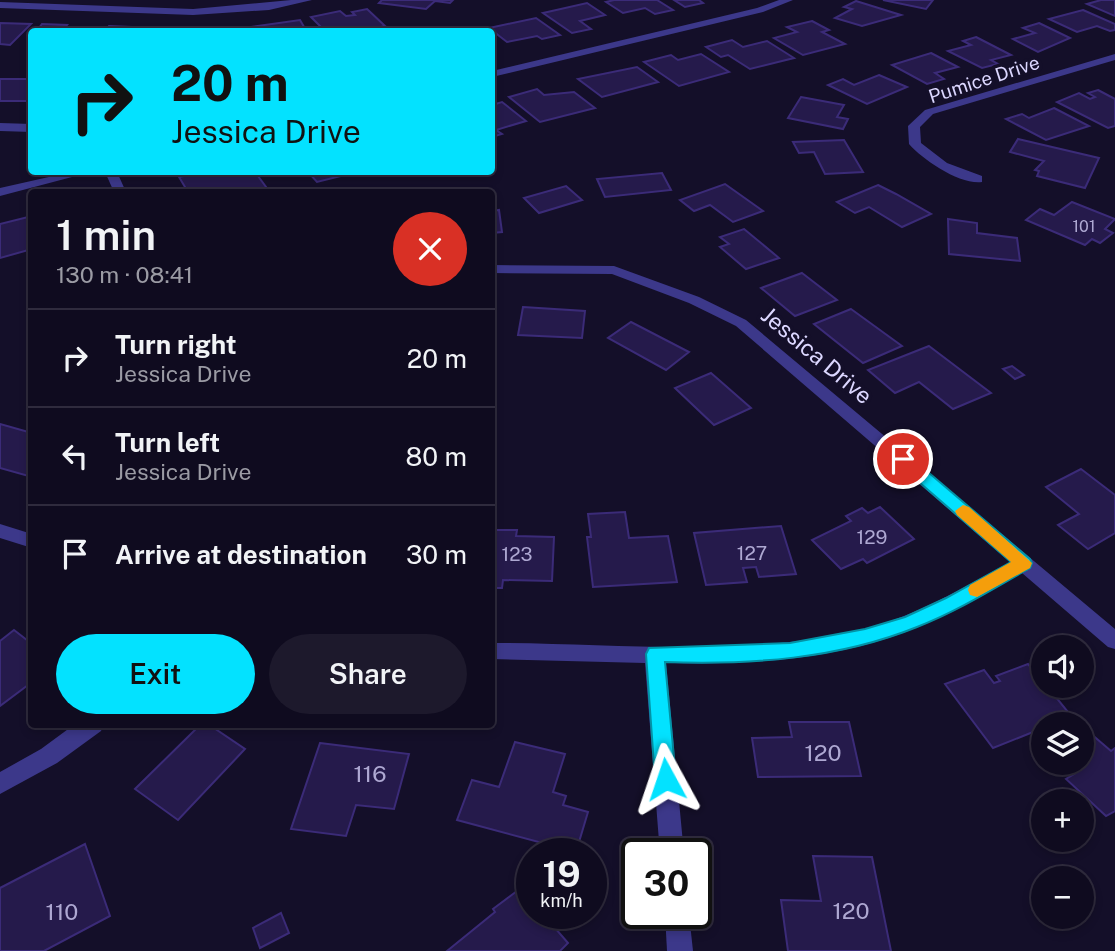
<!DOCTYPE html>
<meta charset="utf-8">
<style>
:root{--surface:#0f0b1f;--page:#1d192c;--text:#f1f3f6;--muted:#9b9ba4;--line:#2f2b3d;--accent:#03e2ff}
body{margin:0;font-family:"Public Sans",sans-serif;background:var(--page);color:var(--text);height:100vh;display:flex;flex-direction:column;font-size:26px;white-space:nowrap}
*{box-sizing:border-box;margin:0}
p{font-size:23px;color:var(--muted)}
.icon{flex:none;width:38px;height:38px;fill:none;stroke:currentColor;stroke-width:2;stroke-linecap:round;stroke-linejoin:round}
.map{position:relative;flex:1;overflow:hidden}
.drawer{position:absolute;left:28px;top:189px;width:467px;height:539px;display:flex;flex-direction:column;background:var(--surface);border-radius:7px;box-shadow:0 4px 10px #0003,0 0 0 2px var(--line)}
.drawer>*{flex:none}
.guide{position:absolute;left:28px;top:28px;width:467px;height:147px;border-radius:7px;box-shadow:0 4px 10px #0003,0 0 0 2px var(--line);background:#03e2ff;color:#111;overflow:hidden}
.buttons{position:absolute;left:1031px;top:635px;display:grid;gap:14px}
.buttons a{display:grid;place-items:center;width:63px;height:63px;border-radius:50%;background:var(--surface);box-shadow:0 4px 10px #0003,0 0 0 2px var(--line);font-size:35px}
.speed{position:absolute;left:516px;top:838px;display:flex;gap:14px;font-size:35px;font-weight:700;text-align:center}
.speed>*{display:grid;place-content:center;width:91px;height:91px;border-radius:50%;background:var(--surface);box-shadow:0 4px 10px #0003,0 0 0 2px var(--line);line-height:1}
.speed small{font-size:18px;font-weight:400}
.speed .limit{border:4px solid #111;border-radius:10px;background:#fff;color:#111}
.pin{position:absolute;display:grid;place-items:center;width:60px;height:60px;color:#fff;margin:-30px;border:4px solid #fff;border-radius:50%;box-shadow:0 2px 7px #0007}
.me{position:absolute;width:77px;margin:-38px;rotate:355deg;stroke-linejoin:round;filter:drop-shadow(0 0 5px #0008)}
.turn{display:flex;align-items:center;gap:24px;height:147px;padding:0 28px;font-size:32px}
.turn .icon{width:91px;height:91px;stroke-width:2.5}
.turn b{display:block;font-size:49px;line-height:60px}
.round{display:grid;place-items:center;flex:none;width:74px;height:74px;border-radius:37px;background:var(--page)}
.headline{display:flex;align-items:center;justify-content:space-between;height:119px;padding:0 28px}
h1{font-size:42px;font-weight:600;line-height:52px}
.button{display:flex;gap:14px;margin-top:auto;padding:14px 28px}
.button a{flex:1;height:80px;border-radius:42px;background:var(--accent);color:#111;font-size:28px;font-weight:600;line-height:80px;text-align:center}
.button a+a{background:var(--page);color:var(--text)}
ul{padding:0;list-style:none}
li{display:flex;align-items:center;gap:21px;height:98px;padding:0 28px;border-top:2px solid var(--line)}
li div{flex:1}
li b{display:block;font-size:26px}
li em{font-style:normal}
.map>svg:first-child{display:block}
</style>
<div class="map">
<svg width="1115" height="951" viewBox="0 0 1115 951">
<rect width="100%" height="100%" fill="#140f29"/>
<g fill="#251a4b" stroke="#3b2b78" stroke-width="2">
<path d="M382,0H453L450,3L435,1L426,9L379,3Z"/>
<path d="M614,0H657L673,10L655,14L645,8L623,13L606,2Z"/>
<path d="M674,0H699L703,3L685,7Z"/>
<path d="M883,0H933L926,9Z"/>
<path d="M1101,0H1115V16L1087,4Z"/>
<path d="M856,1L901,15L862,26L835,18L852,9L844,7Z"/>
<path d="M587,3L605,15L580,21L591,29L572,33L543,13Z"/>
<path d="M367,9L385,26L358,32H326L311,17L340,11L346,16L355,15L352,12Z"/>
<path d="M1083,10L1115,24V30L1110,31L1097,26L1077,32L1049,19Z"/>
<path d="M536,18L560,35L542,39L537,36L507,42L489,28Z"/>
<path d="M300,20L307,32H246L244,28Z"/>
<path d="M812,21L829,30L822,32L845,44L803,55L774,38L797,32L787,27Z"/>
<path d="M0,23L31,24L10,45L0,44Z"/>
<path d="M1039,23L1070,38L1038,52L1013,39L1035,33L1023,28Z"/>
<path d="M42,24L67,25L61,32H36Z"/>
<path d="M109,26L130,27L126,31L152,32H104Z"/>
<path d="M976,37L1011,55L991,60L998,64L982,68L948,51L971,45L963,41Z"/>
<path d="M732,40L743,47L767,41L794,58L750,69L728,55L721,57L706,47Z"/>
<path d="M931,53L958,67L935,73L944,79L927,84L892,65Z"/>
<path d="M701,54L729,72L679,86L644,62L671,55L678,60Z"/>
<path d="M637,67L658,82L602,97L578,79Z"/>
<path d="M879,75L907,87L867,104L828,85L843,79L854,85Z"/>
<path d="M0,79H32V96L28,101H0Z"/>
<path d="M537,89L544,95L574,92L595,108L540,122L509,97Z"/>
<path d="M1098,90L1115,99V126L1108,128L1057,102L1079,93L1090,99L1095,97L1088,93Z"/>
<path d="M801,97L844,105L837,117L848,119L843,129L788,118Z"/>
<path d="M502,102L526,121L496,130L502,134L492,137V105Z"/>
<path d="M1054,108L1089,126L1046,140L1006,119L1022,114L1029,118Z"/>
<path d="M1018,139L1099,158L1085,188L1037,176L1039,171L1035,170L1044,161L1010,152Z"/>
<path d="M844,140L863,172L825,174L814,152L799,153L793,142Z"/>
<path d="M203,172H216L219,175L234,172H255L269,191L188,192L179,177Z"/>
<path d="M308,172H357L317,182Z"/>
<path d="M662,173L671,190L605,197L597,179Z"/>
<path d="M725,184L763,211L733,222L710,205L694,211L680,200Z"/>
<path d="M878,185L896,194L931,214L902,227L869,207L855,213L837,202Z"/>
<path d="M566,186L582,200L539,213L524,198Z"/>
<path d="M1072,202L1115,219L1105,229L1113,233L1100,243L1092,239L1085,245L1026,220L1040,209L1054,215Z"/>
<path d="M499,210L502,232L492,233V211Z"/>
<path d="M32,216V249L0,258V224Z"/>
<path d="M948,219L977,223V233L1017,238L1020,261L949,254Z"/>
<path d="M744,229L779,258L746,269L720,247L729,244L720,237Z"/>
<path d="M802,273L837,300L795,316L761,288Z"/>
<path d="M523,307L585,311L582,338L518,335Z"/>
<path d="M851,309L902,346L863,363L814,324Z"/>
<path d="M631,322L689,352L666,370L608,338Z"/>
<path d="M929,346L991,393L953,409L919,382L895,393L868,370Z"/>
<path d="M1012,366L1024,375L1015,379L1003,369Z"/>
<path d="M711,373L751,408L714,425L675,388Z"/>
<path d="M0,424L32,433V477L0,468Z"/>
<path d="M1081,469L1115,495V533L1088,549L1058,525L1079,514L1046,487Z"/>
<path d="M880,507L914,539L867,563L863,559L841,569L812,540L851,521L846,516L862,508L868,513Z"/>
<path d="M625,512L629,538L668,536L677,582L593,587L587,537H591L588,514Z"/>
<path d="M781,526L796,574L759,577L756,567L743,568L747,582L706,585L694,533Z"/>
<path d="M492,530H517L516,536L554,537L552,581L503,580L502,588H492Z"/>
<path d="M14,630L32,644V682L0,706V641Z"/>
<path d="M1028,664L1043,682V686H1047L1072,717L1053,724H1043V728L993,748L945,684L984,670L994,683L1000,681L996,676Z"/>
<path d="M789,722H849L861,776L758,777L752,738L792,737Z"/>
<path d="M201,724H208L245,749L178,820L135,789Z"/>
<path d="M1090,733L1111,751L1115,748V811L1106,816L1066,779L1074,774L1063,763H1082V738Z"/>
<path d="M515,742L565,754L553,792L566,796L563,805L588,812L576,852L457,820L472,780L499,787Z"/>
<path d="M320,743L409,754L394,809L356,805L346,836L291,829Z"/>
<path d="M85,844L110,916L44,951H0V888Z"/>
<path d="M813,856L872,857L891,951H788L781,900L821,901Z"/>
<path d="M521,888L532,901V914H543L568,943L560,951H447L495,912L493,909Z"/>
<path d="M281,913L289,933L260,948L253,928Z"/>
</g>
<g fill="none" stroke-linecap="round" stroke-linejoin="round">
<g fill="#3c388a" fill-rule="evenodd">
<path d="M291,0H312L269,10L193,15L0,8V2L193,9Z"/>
<path d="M779,0H793L763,12L492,77V71L757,8Z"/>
<path d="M1115,54V60L933,114L920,127L921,143L947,163L982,176V182C960,185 923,160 909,144L908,126L925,110Z"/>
<path d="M0,123L32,124V132L0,131Z"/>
<path d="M71,172H91L0,196V188Z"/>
<path d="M105,172H117L126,192H114Z"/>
<path d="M492,265L614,266L699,297L746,320L1115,629V649L1108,647L1022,573C988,592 954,612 918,627C839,660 751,665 666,663L684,854H660L645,663L492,659V643C616,643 742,659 864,629C916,616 963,588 1010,562L736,326L689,303L612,274L492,273Z"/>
<path d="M0,524L32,534V548L0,538Z"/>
<path d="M75,724H104L101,731L57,763L0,794V772L41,749Z"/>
<path d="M665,914H689L693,951H667Z"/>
</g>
</g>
<path fill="#03e2ff" stroke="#0293a6" stroke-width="2" d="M903,453L908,455L1030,559L1032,563L1030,568C993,589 956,612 917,627C838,659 750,665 665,662L676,779L673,786L666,788L658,786L655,779L646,654L649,648L790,643L865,629L905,617L946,598L1011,562L897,463L895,459L897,455Z"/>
<path fill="#f59e0b" d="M963,505L969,507L1032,563L1030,568L977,597L970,595L968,590L970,585L1011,562L957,515L955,511Z"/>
<g text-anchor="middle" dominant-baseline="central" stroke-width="7" stroke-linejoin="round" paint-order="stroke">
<g font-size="16" fill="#aea8d2">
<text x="1084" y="226">101</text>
</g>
<g font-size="19" fill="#dcd7ff" stroke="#140f29">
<text transform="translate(984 79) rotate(-18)">Pumice Drive</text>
</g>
<g font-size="19" fill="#aea8d2">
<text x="872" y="537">129</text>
<text x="752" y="553">127</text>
<text x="517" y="554">123</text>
</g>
<g font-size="23" fill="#dcd7ff" stroke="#140f29">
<text transform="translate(817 355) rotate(40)">Jessica Drive</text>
</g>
<g font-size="23" fill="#aea8d2">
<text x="823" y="752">120</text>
<text x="370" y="773">116</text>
<text x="851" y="910">120</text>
<text x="62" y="911">110</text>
</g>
</g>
</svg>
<div class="buttons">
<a><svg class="icon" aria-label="sound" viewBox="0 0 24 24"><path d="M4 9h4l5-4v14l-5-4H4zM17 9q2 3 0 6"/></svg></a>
<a><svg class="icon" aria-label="layers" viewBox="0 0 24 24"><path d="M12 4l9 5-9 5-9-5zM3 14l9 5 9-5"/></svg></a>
<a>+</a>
<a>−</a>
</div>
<div class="speed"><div>19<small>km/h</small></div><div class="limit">30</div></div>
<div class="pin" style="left:903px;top:459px;background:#d93025"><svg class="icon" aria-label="arrive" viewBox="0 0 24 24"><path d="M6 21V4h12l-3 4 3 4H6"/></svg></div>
<svg class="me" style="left:666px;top:779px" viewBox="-20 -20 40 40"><path d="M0-17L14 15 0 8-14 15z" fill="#03e2ff" stroke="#fff" stroke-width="4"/></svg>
<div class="guide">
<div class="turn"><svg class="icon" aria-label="right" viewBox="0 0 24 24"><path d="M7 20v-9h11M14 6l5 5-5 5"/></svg><div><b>20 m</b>Jessica Drive</div></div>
</div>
<section class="drawer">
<div class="headline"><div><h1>1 min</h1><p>130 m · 08:41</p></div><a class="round" style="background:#d93025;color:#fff"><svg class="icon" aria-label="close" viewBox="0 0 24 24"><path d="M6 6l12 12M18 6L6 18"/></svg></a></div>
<ul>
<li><svg class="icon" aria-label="right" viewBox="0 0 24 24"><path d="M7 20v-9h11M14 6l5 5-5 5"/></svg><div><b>Turn right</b><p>Jessica Drive</p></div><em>20 m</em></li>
<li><svg class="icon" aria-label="left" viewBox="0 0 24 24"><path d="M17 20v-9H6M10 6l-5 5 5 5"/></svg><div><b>Turn left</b><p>Jessica Drive</p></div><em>80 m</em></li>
<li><svg class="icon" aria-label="arrive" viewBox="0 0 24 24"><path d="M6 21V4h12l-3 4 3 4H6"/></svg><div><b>Arrive at destination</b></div><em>30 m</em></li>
</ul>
<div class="button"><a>Exit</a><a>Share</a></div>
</section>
</div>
